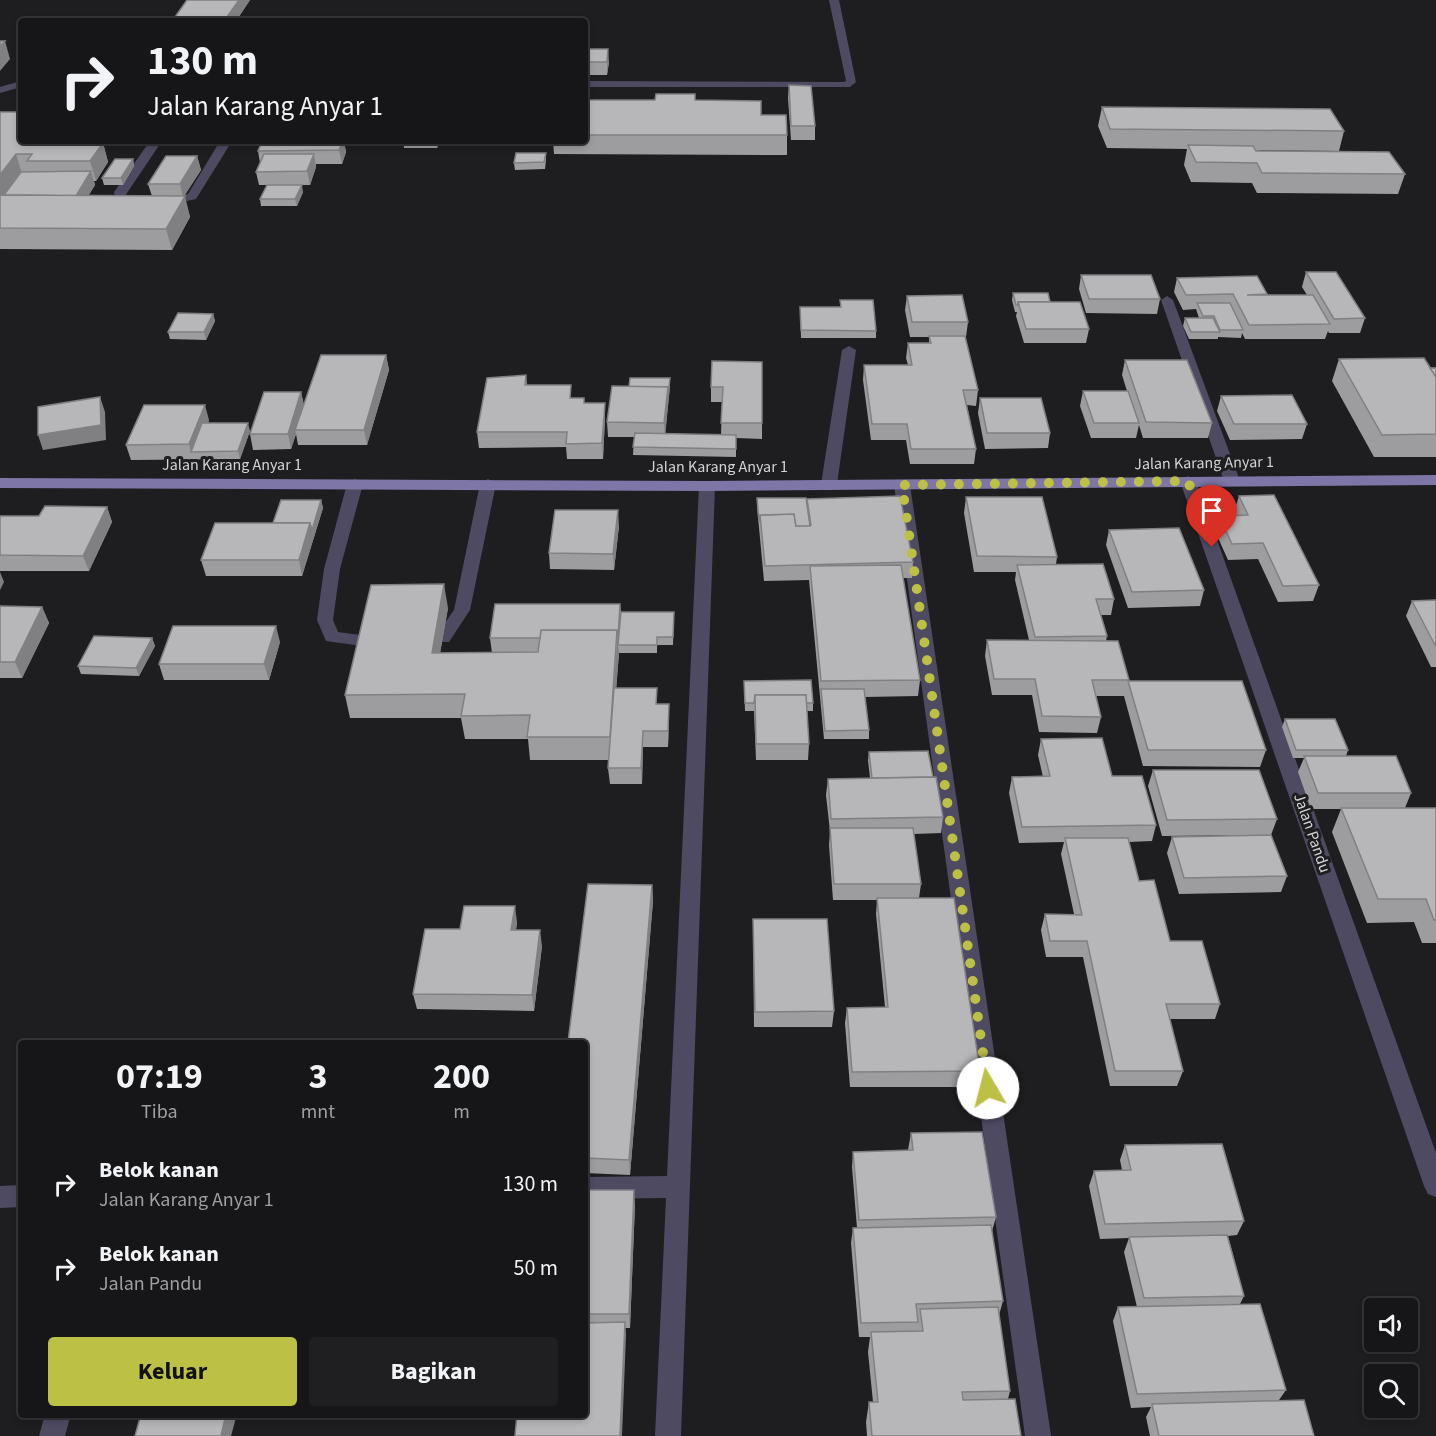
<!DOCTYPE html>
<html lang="id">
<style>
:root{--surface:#161618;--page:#1f1f21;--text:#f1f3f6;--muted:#9e9fa2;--line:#353537;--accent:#bcc044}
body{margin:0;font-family:"Source Sans 3",sans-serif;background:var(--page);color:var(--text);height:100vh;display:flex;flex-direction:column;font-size:22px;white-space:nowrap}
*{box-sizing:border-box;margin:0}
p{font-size:20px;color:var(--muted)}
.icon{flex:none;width:33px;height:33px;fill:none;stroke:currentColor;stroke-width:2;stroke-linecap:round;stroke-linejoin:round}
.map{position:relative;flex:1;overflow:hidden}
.sheet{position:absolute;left:18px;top:1040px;width:570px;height:378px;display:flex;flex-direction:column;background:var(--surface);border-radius:6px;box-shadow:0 3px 9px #0003,0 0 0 2px var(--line)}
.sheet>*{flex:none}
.banner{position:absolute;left:18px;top:18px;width:570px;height:126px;border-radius:6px;box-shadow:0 3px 9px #0003,0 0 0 2px var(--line);background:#161618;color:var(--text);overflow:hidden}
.fabs{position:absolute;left:1364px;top:1298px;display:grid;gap:12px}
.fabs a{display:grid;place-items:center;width:54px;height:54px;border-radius:6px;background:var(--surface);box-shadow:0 3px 9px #0003,0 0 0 2px var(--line);font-size:30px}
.pin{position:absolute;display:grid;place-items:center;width:51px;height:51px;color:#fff;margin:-62px -26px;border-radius:50% 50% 50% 0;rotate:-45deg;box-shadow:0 0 6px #0007}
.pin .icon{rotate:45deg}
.me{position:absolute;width:66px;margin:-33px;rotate:352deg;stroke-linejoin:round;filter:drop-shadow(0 0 4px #0008)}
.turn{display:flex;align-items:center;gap:21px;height:126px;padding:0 30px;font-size:27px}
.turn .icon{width:78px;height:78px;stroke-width:2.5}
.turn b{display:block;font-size:42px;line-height:51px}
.eta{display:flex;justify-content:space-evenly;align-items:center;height:102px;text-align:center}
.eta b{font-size:36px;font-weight:700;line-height:42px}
.primary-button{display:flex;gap:12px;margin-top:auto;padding:12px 30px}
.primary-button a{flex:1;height:69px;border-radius:6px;background:var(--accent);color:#111;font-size:24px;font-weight:700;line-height:69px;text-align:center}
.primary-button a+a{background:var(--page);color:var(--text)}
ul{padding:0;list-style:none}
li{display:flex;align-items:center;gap:18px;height:84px;padding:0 30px}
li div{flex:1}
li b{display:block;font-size:22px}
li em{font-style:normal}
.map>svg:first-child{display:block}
</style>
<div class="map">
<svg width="1436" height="1436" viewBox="0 0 1436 1436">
<rect width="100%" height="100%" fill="#1e1e20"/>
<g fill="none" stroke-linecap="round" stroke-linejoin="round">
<g fill="#4e4a62" fill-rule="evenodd">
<path d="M829,0H839L856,82L850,87H585V81L844,82L846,81Z"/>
<path d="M21,81V87L0,93V87Z"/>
<path d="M150,141H162L125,196H172L188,194L220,141H232L196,199L172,204L115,200L114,192Z"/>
<path d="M355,479L363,484L340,569L333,620L338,632L375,637L378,641L375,645L369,647L326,641L317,620L324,569L347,484Z"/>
<path d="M488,479L496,484L470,610L449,642H437L434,638L454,610L480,484Z"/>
</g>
<g fill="#4e4a62" fill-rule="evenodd">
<path d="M1167,296L1173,300L1240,481L1237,484L1232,486L1224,481L1161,300Z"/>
<path d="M849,346L856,350L837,484L829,489L821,484L842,350Z"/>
<path d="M1188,476L1196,481L1436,1153V1197L1428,1194L1424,1186L1180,481Z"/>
<path d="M902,480L910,485L1051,1436H1025L894,485Z"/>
<path d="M707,481L715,486L681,1436H655L666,1198L585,1199V1177L667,1176L699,486Z"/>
<path d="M21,1185V1207L0,1208V1186Z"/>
<path d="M45,1414H71L65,1436H39Z"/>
</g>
<path fill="#7d76a7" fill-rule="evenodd" d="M1436,475V485L707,491L0,488V478L707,481Z"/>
</g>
<g fill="#9d9da0">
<path d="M187,0H250L236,21H176L175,17Z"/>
<path d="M585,49L609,62L607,75H585Z"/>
<path d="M789,85L815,126V140H791L788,98Z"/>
<path d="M695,100L761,115L787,135V155L554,154L553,141H585V114Z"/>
<path d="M1102,107L1344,131L1339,151L1256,150L1405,174L1398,194L1257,193L1252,183L1191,182L1184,165L1187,149L1107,148L1098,126Z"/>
<path d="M0,112L21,141H76L75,143H103L108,162L96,181H94L95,185L88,196H152L148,184L197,156L201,170L184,196L190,217L172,250L0,249Z"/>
<path d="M262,141H344L346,152L342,164H316V167L310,185H283L303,192L297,206H261L260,199L267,185H259L256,172L260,163L258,151Z"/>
<path d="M403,141H440L437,148H404Z"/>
<path d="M546,153V160L545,169L515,170L514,163Z"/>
<path d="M133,159L134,166L123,185H104L102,178Z"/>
<path d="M1306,272L1365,318L1360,333H1329L1328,331L1325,339H1245L1242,333L1241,338L1218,337V339H1189L1183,326L1185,318H1199L1196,309L1183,310L1174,292L1177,278L1267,294V295H1307L1302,287Z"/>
<path d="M1081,275L1160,299L1157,314L1086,313L1079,289Z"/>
<path d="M1013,293L1050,302L1089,329L1086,343H1024L1016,316L1017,312H1015L1012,300Z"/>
<path d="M907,296L968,322L966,337H965L978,390L976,406L967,405L976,449L974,464H910L906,440H871L863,380L864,365H908L906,358L908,343H929V337H910L905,310Z"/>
<path d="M840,300L876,331V338H801L800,307H840Z"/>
<path d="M213,314L215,321L206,340L170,339L168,332Z"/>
<path d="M386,355L389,370L367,445H298L296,434L291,449L253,450L250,434L301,392L304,405Z"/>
<path d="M1339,359L1436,368V457H1374L1332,381Z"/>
<path d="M1125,360L1212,423L1208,438H1143L1139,425L1136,438H1091L1080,406L1083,391H1127L1122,375Z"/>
<path d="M762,362V439L736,438V457L633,455L634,437H608L607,422L629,387L670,378V386L665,434L721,435L722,402H711V387Z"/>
<path d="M526,375L527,385L572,398H584V403H605V418L603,459H567L566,447L479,448L477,432Z"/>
<path d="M1221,396L1307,424L1302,439L1230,440L1217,411Z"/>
<path d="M980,398L1050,433L1048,448L985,449L978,413Z"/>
<path d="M209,420L208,423L250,431L240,459L131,460L126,445Z"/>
<path d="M1239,496L1319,585L1313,601L1278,602L1258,559L1228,560L1215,531L1219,516L1236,515L1234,512Z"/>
<path d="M966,497L1057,557L1056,564L1114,599L1111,615H1101L1107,636L1106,641L1129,680V681L1266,750L1260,767L1143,766L1124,696H1096L1101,717L1097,733L1039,732L1032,695H992L985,656L987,640H1029L1015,580L1016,572H974L964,513Z"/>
<path d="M757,498L807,505V499L913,562L912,578H903L920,680L918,696L865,697L869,730V739H824L809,580L764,581L757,506Z"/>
<path d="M321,500L323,508L302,576H206L201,560L273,523Z"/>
<path d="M107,507L112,522L89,571H0V516H39Z"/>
<path d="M619,526L614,570L550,569L549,553Z"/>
<path d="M1109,530L1204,590L1200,606L1128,608L1106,545Z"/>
<path d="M1436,600V667H1431L1406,616L1412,601Z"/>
<path d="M620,604L621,612H674L673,645H657V653H619L616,688L658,704L669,720L668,747H643L642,784H610L608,768L609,760H530L528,739H465L461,718H350L345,695L448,608L440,653H492L490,638Z"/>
<path d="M0,606L42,607L49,623L22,678H0Z"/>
<path d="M152,638L155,646L139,676L81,674L78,666Z"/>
<path d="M280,642L269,680H164L159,664Z"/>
<path d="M744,681L813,703V711H807L809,744L808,760H756L754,711H745Z"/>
<path d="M1285,719L1348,750L1346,756L1411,793L1405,808H1436V943H1422L1414,922L1367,923L1332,832L1341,809H1311L1298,772L1304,758H1293L1282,727Z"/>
<path d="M1041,739L1112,776L1156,825L1152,841L1129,842L1139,881L1170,941L1220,1004L1215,1019H1170L1183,1071L1177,1086H1110L1083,957H1046L1041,930L1045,914H1074L1061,854L1064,842L1019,843L1009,793L1012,777H1043L1038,755Z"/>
<path d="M869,752L933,777L943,817L941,833L914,834L921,884L919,898L980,1071L977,1087H850L845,1023L847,1008L885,1007L876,914L877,900H833L829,845L830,831L826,795L828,779L870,778L868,760Z"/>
<path d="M1153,770L1277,819L1271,835L1287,876L1281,892L1179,894L1167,853L1172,837L1260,835L1162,836L1148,786Z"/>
<path d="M652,885L653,901L630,1175L585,1173V1042Z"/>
<path d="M753,919L834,1011L832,1027H754Z"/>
<path d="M517,922L516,930L542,946L534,1011L417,1009L413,994L460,929Z"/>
<path d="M911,1133L996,1217L992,1231L1003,1301L999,1315L1010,1391L1008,1399L1021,1436H867L866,1422L869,1402H873L868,1352L870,1337H859L851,1243L853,1228H857L852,1167L853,1152L908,1150Z"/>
<path d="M1125,1145L1244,1221L1237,1235L1228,1236L1244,1296L1240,1304L1286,1390L1279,1400L1314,1436H1150L1146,1417L1151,1407L1131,1408L1113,1321L1118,1307H1137L1124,1252L1129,1238L1100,1239L1089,1186L1094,1171L1122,1170L1120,1160Z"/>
<path d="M585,1190L635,1204L630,1328H625L626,1336L585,1414Z"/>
</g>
<g fill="#808082">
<path d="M239,0H250L236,21H228L227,17Z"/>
<path d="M5,41L10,59L0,71V46Z"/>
<path d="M608,49L609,62L607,75V62Z"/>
<path d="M26,141H45L46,143L32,154L23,145Z"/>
<path d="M343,141H344L346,152L342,164L339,150Z"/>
<path d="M436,141H440L437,148Z"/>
<path d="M103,143L108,162L96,181L90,161Z"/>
<path d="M16,154L22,174L0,204V175Z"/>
<path d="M314,154L316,167L310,185L307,171Z"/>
<path d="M197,156L201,170L183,198L180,184Z"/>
<path d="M133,159L134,166L123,185L121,178Z"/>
<path d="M91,171L95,185L80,210L75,196Z"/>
<path d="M302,185L303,192L297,206L295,199Z"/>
<path d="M185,196L190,217L172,250L166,229Z"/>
<path d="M213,314L215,321L206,340L204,332Z"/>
<path d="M386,355L389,370L367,445L364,430Z"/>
<path d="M670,378V386L665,438L664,423L668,387Z"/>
<path d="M301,392L304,407L295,430L296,434L291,449L288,434Z"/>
<path d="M100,397L105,412L106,440L43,450L38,435Z"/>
<path d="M605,403V418L603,459L602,443Z"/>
<path d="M205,405L209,420L196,452H191L189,444Z"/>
<path d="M248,423L250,431L240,459L238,451Z"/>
<path d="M321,500L323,508L302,576L299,560L310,523Z"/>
<path d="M107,507L112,522L89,571L83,556Z"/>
<path d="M618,510L619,526L614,570L613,554Z"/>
<path d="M0,572L4,582L0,590Z"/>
<path d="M444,584L448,608L436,676L432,653Z"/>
<path d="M620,604L621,620L618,645L619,653L611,760L610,737Z"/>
<path d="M42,607L49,623L22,678L15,662Z"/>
<path d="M276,626L280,642L269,680L264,664Z"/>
<path d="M152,638L155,646L139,676L136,668Z"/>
<path d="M669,704V720L668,747V731Z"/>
<path d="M643,731V747L642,784L641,768Z"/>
<path d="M652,885L653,901L630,1175L629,1160Z"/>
<path d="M515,906L517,922L514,945L511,930Z"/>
<path d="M540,930L542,946L534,1011L532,995Z"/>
<path d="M634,1190L635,1204L630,1328L629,1314Z"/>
<path d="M625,1322L626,1336L622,1436H620Z"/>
<path d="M226,1414H237L231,1436H221Z"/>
</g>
<g fill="#b7b7ba" stroke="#808082" stroke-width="1.5">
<path d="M187,0H239L227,17H175Z"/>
<path d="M0,41H5L0,46Z"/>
<path d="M585,49H608L607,62H585Z"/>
<path d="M789,85L811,86L815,126H791Z"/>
<path d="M656,94H695V100L761,101V115H786L787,135H585V114H586L588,100H655Z"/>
<path d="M1102,107L1330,109L1344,131L1110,129Z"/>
<path d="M0,112H21V141H26L23,145H39L41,143H103L90,161H27L32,154H16L0,175Z"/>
<path d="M262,141H343L339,150L258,151Z"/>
<path d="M403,141H436V142Z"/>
<path d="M1188,145L1253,146L1256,151L1389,152L1405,174L1262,173L1257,163L1196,162Z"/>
<path d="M516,153H546L544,162L514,163Z"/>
<path d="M264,154H314L307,171L256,172Z"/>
<path d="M166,156H197L180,184H148Z"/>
<path d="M115,159H133L121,178H102Z"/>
<path d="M91,171L76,196L4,195L21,172Z"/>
<path d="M267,185H302L295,199H260Z"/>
<path d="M0,195L185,196L166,229L0,228Z"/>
<path d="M1306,272H1336L1365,318L1334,319Z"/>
<path d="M1081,275H1151L1160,299H1089Z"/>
<path d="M1257,276L1267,294L1247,295H1313L1330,324L1249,325L1233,294L1186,295L1177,278Z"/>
<path d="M1013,293H1048L1050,302H1018V305H1016Z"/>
<path d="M962,295L968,322H912L907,296Z"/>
<path d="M840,300H873L876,331L801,330L800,307H841Z"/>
<path d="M1018,302H1080L1089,329H1026Z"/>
<path d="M1197,303H1230L1243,330H1220L1214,316H1203Z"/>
<path d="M178,313L213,314L204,332H168Z"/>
<path d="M1185,318H1213L1220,332H1191Z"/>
<path d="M929,336H965L978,390H963L976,449H911L907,424H872L864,365H912L908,343H931Z"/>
<path d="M321,355H386L364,430H295Z"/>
<path d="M1424,358L1436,377V434L1382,435L1339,359Z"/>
<path d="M1125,360H1187L1212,423L1146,422Z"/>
<path d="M712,361L762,362V423H721L723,387H711Z"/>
<path d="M1430,368H1436V377Z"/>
<path d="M526,375L525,385H571L570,398H584V403H605L602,443L566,444L567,432H477L487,378Z"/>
<path d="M630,378H670L668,395V387H629Z"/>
<path d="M612,386L668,387L664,423L607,422Z"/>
<path d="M1083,391H1128L1139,423H1094Z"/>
<path d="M264,392H301L288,434H250Z"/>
<path d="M1292,395L1307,424H1234L1221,396Z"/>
<path d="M100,397L101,425L38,435V407Z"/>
<path d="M980,398H1041L1050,433H987Z"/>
<path d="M144,405H205L189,444L126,445Z"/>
<path d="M202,423H248L238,451L191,452Z"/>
<path d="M635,433L736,435V449L633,447Z"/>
<path d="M1274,495L1319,585L1283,586L1263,543L1232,544L1219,516L1248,515L1239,496Z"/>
<path d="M900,496L913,562L765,566L760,515L794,514L796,526L811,525L807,499Z"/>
<path d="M966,497H1042L1057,557L977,556Z"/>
<path d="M757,498H806L810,526H796L794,514L760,515L759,522Z"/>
<path d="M281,500H321L312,530L310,523H273Z"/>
<path d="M45,506L107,507L83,556L0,555V516H39Z"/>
<path d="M555,510H618L613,554L549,553Z"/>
<path d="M215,523H310L299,560H201Z"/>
<path d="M1179,528L1204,590L1132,592L1109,530Z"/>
<path d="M1103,564L1114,599H1096L1107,636L1035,637L1017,565Z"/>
<path d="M901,565L920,680L821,681L810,566Z"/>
<path d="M444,584L432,653L538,652L541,630H617L610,737H527L530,715L461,716L465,694L345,695L371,585Z"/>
<path d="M1436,600V647L1412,601Z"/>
<path d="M495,604H620L618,638L617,630H541L540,638H490Z"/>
<path d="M0,606L42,607L15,662H0Z"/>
<path d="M621,612H674L673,637H657V645H618Z"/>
<path d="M173,626H276L264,664H159Z"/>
<path d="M94,636L152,638L136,668L78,666Z"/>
<path d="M987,640L1118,641L1129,680H1092L1101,717L1042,716L1035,679H994Z"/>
<path d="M811,680L813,703H806V695H755L754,703H745L744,681Z"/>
<path d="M1128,681H1242L1266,750H1148Z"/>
<path d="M614,688H657L656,704H669L668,731H643L641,768H608Z"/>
<path d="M821,689H864L869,730L825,731Z"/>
<path d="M755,695H806L809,744H756Z"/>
<path d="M1285,719H1335L1348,750H1296Z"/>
<path d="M1102,738L1112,776H1142L1156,825L1022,827L1012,777L1050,776L1041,739Z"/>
<path d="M928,751L933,777L872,778L869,752Z"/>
<path d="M1304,756H1396L1411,793H1318Z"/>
<path d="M1153,770H1259L1277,819L1167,820Z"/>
<path d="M936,777L943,817L831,819L828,779Z"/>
<path d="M1341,808H1436V920H1434L1426,899H1378Z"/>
<path d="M830,828H913L921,884H834Z"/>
<path d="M1271,835L1287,876L1184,878L1172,837Z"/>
<path d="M1065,838H1128L1139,881L1154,880L1170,941H1202L1220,1004H1166L1183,1071H1115L1087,941H1050L1045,914L1082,915Z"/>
<path d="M588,884L652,885L629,1160L585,1158V1042H568Z"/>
<path d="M877,898H954L980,1071L852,1072L847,1008L888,1007Z"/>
<path d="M464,906H515L511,930H540L532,995L413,994L425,929H460Z"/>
<path d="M753,919H827L834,1011L755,1012Z"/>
<path d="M982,1132L996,1217L859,1220L853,1152L913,1150L911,1133Z"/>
<path d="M1222,1144L1244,1221L1105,1224L1094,1171L1131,1170L1125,1145Z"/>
<path d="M585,1190H634L629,1314H585Z"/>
<path d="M991,1225L1003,1301L916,1304L918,1322L861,1323L853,1228Z"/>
<path d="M1227,1235L1244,1296L1144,1298L1129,1237Z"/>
<path d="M1260,1304L1286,1390L1137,1394L1118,1307Z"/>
<path d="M998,1307L1010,1391L962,1392L963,1400L1015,1399L1021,1436H872L869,1402H878L871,1332L923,1331L920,1309Z"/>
<path d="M625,1322L620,1436H515L517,1414H585V1323Z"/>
<path d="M1304,1400L1314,1436H1159L1152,1404Z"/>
<path d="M141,1414H226L221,1436H135Z"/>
</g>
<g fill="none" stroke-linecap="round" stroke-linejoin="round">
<path stroke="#bcc044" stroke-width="10" stroke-dasharray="0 18" d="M988,1088L902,485L1188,481L1212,547"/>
</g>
<g text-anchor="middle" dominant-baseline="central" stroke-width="6" stroke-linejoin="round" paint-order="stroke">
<g font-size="16" fill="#d4d4d6" stroke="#1e1e20">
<text transform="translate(1204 463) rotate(-1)">Jalan Karang Anyar 1</text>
<text x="232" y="465">Jalan Karang Anyar 1</text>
<text x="718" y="467">Jalan Karang Anyar 1</text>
<text transform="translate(1312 833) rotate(71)">Jalan Pandu</text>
</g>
</g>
</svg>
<div class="fabs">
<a><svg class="icon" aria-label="sound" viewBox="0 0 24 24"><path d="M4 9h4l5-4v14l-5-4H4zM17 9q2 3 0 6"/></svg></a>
<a><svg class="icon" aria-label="search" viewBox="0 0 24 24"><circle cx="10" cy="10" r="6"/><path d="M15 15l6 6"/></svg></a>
</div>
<div class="pin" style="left:1212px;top:547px;background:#d93025"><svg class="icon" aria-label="arrive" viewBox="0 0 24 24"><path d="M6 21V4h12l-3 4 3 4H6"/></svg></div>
<svg class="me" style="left:988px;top:1088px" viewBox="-20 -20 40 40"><circle r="19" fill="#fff"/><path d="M0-13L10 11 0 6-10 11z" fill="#bcc044"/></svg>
<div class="banner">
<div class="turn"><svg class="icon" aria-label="right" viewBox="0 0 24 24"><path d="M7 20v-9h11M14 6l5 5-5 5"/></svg><div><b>130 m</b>Jalan Karang Anyar 1</div></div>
</div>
<section class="sheet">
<div class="eta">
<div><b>07:19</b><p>Tiba</p></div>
<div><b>3</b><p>mnt</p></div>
<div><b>200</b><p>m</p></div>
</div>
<ul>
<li><svg class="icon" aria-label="right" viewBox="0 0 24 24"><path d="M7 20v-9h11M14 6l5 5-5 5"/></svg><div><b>Belok kanan</b><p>Jalan Karang Anyar 1</p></div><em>130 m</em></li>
<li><svg class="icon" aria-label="right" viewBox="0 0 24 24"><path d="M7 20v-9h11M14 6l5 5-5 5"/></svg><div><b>Belok kanan</b><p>Jalan Pandu</p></div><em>50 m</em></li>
</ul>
<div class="primary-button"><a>Keluar</a><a>Bagikan</a></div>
</section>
</div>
